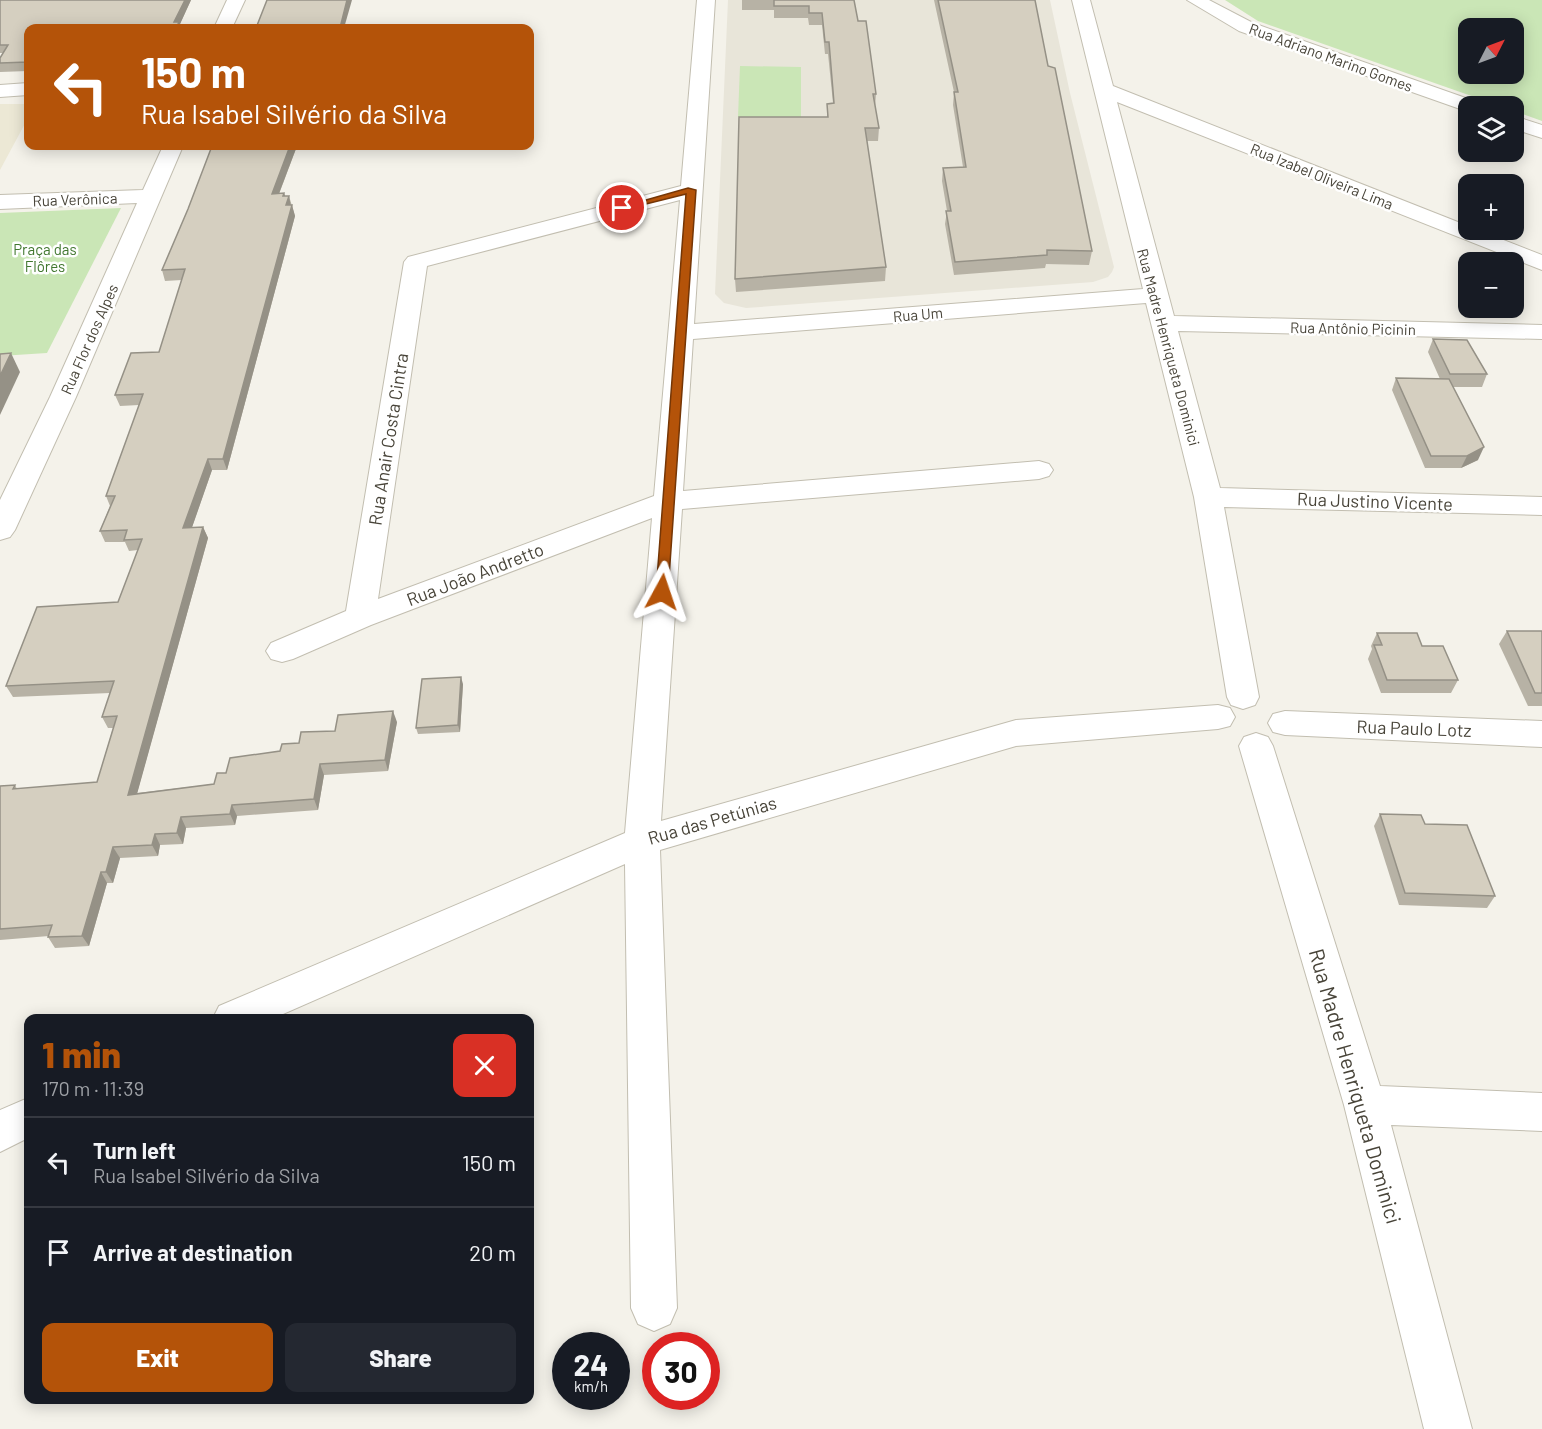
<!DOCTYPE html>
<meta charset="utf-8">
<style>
:root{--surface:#171b24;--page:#242831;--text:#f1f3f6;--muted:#9ea1a6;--line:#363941;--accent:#b45309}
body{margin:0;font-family:Barlow,sans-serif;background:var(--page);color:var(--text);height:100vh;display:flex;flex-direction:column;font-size:22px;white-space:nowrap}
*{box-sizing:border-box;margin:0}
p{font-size:20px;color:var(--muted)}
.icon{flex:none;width:33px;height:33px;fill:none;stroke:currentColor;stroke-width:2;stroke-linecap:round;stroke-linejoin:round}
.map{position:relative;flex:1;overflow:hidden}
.panel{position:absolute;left:24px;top:1014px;width:510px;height:390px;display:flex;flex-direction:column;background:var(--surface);border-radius:12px;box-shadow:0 3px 15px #0003}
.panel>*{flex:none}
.top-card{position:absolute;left:24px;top:24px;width:510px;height:126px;border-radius:12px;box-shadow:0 3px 15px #0003;background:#b45309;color:#fff;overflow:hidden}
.needle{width:39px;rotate:48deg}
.controls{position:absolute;left:1458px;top:18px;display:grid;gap:12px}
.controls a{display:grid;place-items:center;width:66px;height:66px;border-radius:12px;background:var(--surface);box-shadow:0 3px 15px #0003;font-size:30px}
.speed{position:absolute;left:552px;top:1332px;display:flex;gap:12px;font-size:30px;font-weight:700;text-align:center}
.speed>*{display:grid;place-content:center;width:78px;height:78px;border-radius:50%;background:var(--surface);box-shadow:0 3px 15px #0003;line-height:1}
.speed small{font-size:15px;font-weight:400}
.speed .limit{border:9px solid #d22;background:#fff;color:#111}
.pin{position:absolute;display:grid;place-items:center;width:51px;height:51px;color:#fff;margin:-26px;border:3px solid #fff;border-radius:50%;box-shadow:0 2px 6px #0007}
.me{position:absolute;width:66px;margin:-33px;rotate:5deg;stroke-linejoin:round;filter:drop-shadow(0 0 4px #0008)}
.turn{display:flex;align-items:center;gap:21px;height:126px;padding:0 18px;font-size:27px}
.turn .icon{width:78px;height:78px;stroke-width:2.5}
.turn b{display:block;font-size:42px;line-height:51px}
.round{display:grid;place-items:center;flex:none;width:63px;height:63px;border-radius:12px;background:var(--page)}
.summary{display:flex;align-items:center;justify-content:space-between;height:102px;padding:0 18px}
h1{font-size:36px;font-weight:800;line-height:45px;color:var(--accent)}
.action{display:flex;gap:12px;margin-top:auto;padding:12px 18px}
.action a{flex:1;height:69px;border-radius:12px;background:var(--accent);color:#fff;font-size:24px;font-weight:800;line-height:69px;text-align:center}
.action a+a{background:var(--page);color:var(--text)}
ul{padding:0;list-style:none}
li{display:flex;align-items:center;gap:18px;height:90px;padding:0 18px;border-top:2px solid var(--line)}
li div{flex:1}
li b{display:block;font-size:22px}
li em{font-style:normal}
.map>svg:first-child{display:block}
</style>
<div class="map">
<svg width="1542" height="1429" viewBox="0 0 1542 1429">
<rect width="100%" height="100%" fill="#f4f2ea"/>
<path fill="#e8e5d9" d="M728,0H1050L1070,93L1114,267L1112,272L1108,277L1093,282L746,308L724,303L715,294Z"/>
<path fill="#ece8d5" d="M0,104H28V118L0,170Z"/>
<g fill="#cae6b6" fill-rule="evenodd">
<path d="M1225,0H1542V121L1514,111V106H1500L1258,21ZM1468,28H1514V74H1468Z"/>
<path d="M740,66L801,67V117H738Z"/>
<path d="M121,208L47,353L0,356V213Z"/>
</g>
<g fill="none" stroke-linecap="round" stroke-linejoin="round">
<defs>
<g id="minor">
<path d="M227,0H245L232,28H214Z"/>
<path d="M697,0H715L694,324L1143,289L1072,0H1090L1113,86L1468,226V230H1478L1542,255V270L1117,102L1174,316L1542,325V339L1178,331L1220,488L1542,497V515L1224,507L1259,697L1255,705L1243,709L1231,705L1227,697L1194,497L1146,303L693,339L683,491L1039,461L1049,464L1053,470L1049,476L1039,479L682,509L661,821L1016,720L1218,705L1230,708L1235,717L1230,726L1218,729L1016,746L660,850L677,1308L670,1324L654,1331L638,1324L631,1308L625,864L274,1018H213L219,1006L625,833L652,518L371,625L293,659L282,662L271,659L266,651L271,643L346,611L404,262L408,257L681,186ZM680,200L654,496L378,599L427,266Z"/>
<path d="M1187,0H1209L1253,23L1477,102L1480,106H1468V112L1463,110L1239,31Z"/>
<path d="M28,83V95L0,97V85Z"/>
<path d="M1514,116L1542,125V138L1514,129Z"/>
<path d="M163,146H183L76,397L15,530L10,537L0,540V500L50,397L137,203L0,209V195L143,190Z"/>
<path d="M1285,711L1542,721V747L1285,735L1273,732L1268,723L1273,714Z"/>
<path d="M1256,733L1268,737L1273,746L1380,1086L1542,1093V1131L1391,1125L1472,1429H1424L1344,1105L1239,746L1244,737Z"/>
<path d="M28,1098V1138L0,1152V1110Z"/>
</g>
</defs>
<use href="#minor" stroke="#c2beb0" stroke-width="2"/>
<use href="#minor" fill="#fff" fill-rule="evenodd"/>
</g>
<g fill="#b7b2a5">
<path d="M0,0H191L180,24L28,28V71L0,72V58L3,53H0Z"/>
<path d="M742,0H854L858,21L876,94L875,107L879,128L878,141H867L886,267L885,281L736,292L735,279L827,117V104L833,103L828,54H825L822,25H809L808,18H774V10H742Z"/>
<path d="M934,0H1035L1048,66L1092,251L1089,265L1046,264L1045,268L954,275L945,224L947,211L942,181L943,168L963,167L953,105L954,92Z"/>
<path d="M212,146H297L279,194L284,193L285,196H289L295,216L227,470H212L192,527H203L208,538L137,793L214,784L226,773L299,743L335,731L397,722L388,771L324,775L318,810L237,816L235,825L186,828L183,844L160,845L158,856L120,858L113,883H107L89,946L55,948L48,937L49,936L0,940V786L15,785L17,789L97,782L113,728H108L102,717L110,693L13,697L6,686L118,602L138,550L129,551L125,542H105L100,531L110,506L106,496L139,405L120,406L115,395L159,352L182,280L165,281L162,270L188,209Z"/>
<path d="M1433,339L1487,374L1482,387H1453L1478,460L1461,468H1425L1392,390L1396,378L1440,379L1428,352Z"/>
<path d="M1507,631H1542V706H1528L1499,644Z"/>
<path d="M1377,633L1422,646L1458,680L1451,693H1381L1368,659L1372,649L1371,646Z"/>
<path d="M463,684L460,732L418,734L416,728Z"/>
<path d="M1380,814L1425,824L1495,896L1487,908L1399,905L1374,826Z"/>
</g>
<g fill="#959186">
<path d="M185,0H191L180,24L181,28H176L174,22Z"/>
<path d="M347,0H352L344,28H340Z"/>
<path d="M290,146H297L275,204L272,194Z"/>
<path d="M284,193L287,202L289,196L291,207L289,216L283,196Z"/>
<path d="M292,205L295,216L227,470L223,459Z"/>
<path d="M11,353L20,372L0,415V376Z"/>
<path d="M1484,447L1478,460L1461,468L1467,456Z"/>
<path d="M208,459L212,470L188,539L183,528Z"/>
<path d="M203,527L208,538L134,805L128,795Z"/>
<path d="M461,677L463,684L460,732L458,725Z"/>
<path d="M393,711L397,722L388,771L385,760Z"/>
<path d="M320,764L324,775L318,810L314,799Z"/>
<path d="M232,805L237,816L235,825L230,814Z"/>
<path d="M181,817L186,828L183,844L177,833Z"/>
<path d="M155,834L160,845L158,856L152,845Z"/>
<path d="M113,847L120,858L113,883L106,872Z"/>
<path d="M101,872L107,883L89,946L82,936Z"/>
</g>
<g fill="#d5cfc0" stroke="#959186" stroke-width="1.5">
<path d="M0,0H185L174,22H179L176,28H28V62L0,63V58L8,45H0Z"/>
<path d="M267,0H347L340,28H256Z"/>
<path d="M774,0H854L858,21H866L876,94H873L879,128H865L886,267L735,279L739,117H828L827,104L834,103L829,42H825L822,13H809V6H774Z"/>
<path d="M938,0H1035L1048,66L1055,68L1092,251L1047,250V255L955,262L946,211H951L943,168L966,167L954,92H958Z"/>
<path d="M212,146H290L272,194L284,193L283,196H289L286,205H292L223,459H208L183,528L203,527L128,795L214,784L217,773H226L230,758L280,751L282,744L299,743L301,732L335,731L338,715L393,711L385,760L320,764L314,799L232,805L230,814L181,817L177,833L155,834L152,845L113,847L106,872H101L82,936L48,937L52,925L0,929V786L15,785L13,789L97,782L117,716L102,717L114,681L6,686L37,607L118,602L142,539L124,540L127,530L100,531L115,496H106L143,394L115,395L131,353L159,352L185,269L162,270L188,209Z"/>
<path d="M1433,339L1467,340L1487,374H1450Z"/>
<path d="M11,353L0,376V354Z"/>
<path d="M1396,378L1449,379L1484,447L1467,456H1431Z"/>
<path d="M1507,631H1542V693H1535Z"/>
<path d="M1377,633H1417L1422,646H1443L1458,680H1387L1374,645H1382Z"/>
<path d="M461,677L458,725L416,728L422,679Z"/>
<path d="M1380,814L1421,815L1425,824L1467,825L1495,896L1405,893Z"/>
</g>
<path fill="#b45309" stroke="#753606" stroke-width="1.5" d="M688,188L696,190L668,592L662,596L656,592L686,194L622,210L618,208Z"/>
<g text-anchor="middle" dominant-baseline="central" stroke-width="5" stroke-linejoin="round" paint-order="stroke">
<g font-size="15" fill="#484439" stroke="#fff">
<text transform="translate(1331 57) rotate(20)">Rua Adriano Marino Gomes</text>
<text transform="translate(1322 176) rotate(22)">Rua Izabel Oliveira Lima</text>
<text transform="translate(75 199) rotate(-2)">Rua Verônica</text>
<text transform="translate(918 314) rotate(-5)">Rua Um</text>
<text transform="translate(1353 328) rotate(1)">Rua Antônio Picinin</text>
<text transform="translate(89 339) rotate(-66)">Rua Flor dos Alpes</text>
<text transform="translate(1169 347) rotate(75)">Rua Madre Henriqueta Dominici</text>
</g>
<g font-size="15" fill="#41772f" stroke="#fff">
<text x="45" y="249">Praça das<tspan x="45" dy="17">Flôres</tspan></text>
</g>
<g font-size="18" fill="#484439" stroke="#fff">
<text transform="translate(388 439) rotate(-81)">Rua Anair Costa Cintra</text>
<text transform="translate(1375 501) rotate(2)">Rua Justino Vicente</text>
<text transform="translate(475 574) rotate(-21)">Rua João Andretto</text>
<text transform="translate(1414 728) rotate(2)">Rua Paulo Lotz</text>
<text transform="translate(712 820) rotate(-16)">Rua das Petúnias</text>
</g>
<g font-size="21" fill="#484439" stroke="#fff">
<text transform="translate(1356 1086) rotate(74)">Rua Madre Henriqueta Dominici</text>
</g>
</g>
</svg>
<div class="controls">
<a><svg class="needle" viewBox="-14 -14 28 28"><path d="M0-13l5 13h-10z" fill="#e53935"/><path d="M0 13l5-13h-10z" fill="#9ea1a6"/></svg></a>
<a><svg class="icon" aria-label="layers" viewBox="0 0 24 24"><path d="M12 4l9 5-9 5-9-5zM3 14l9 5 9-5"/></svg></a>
<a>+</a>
<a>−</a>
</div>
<div class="speed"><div>24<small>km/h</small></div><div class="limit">30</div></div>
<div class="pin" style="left:622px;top:208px;background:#d93025"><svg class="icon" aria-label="arrive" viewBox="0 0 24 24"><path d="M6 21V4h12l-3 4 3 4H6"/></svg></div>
<svg class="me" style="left:662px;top:592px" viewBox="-20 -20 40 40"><path d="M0-17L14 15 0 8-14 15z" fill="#b45309" stroke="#fff" stroke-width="4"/></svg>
<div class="top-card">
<div class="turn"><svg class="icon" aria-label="left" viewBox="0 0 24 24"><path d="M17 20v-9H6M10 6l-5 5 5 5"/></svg><div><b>150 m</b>Rua Isabel Silvério da Silva</div></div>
</div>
<section class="panel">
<div class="summary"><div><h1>1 min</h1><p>170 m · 11:39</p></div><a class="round" style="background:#d93025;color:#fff"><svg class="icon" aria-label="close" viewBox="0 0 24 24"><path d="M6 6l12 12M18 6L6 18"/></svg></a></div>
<ul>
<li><svg class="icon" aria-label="left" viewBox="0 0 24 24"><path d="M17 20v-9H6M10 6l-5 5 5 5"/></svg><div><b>Turn left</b><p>Rua Isabel Silvério da Silva</p></div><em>150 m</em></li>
<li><svg class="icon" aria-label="arrive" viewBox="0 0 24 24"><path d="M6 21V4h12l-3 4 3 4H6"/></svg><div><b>Arrive at destination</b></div><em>20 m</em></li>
</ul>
<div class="action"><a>Exit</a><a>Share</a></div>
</section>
</div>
